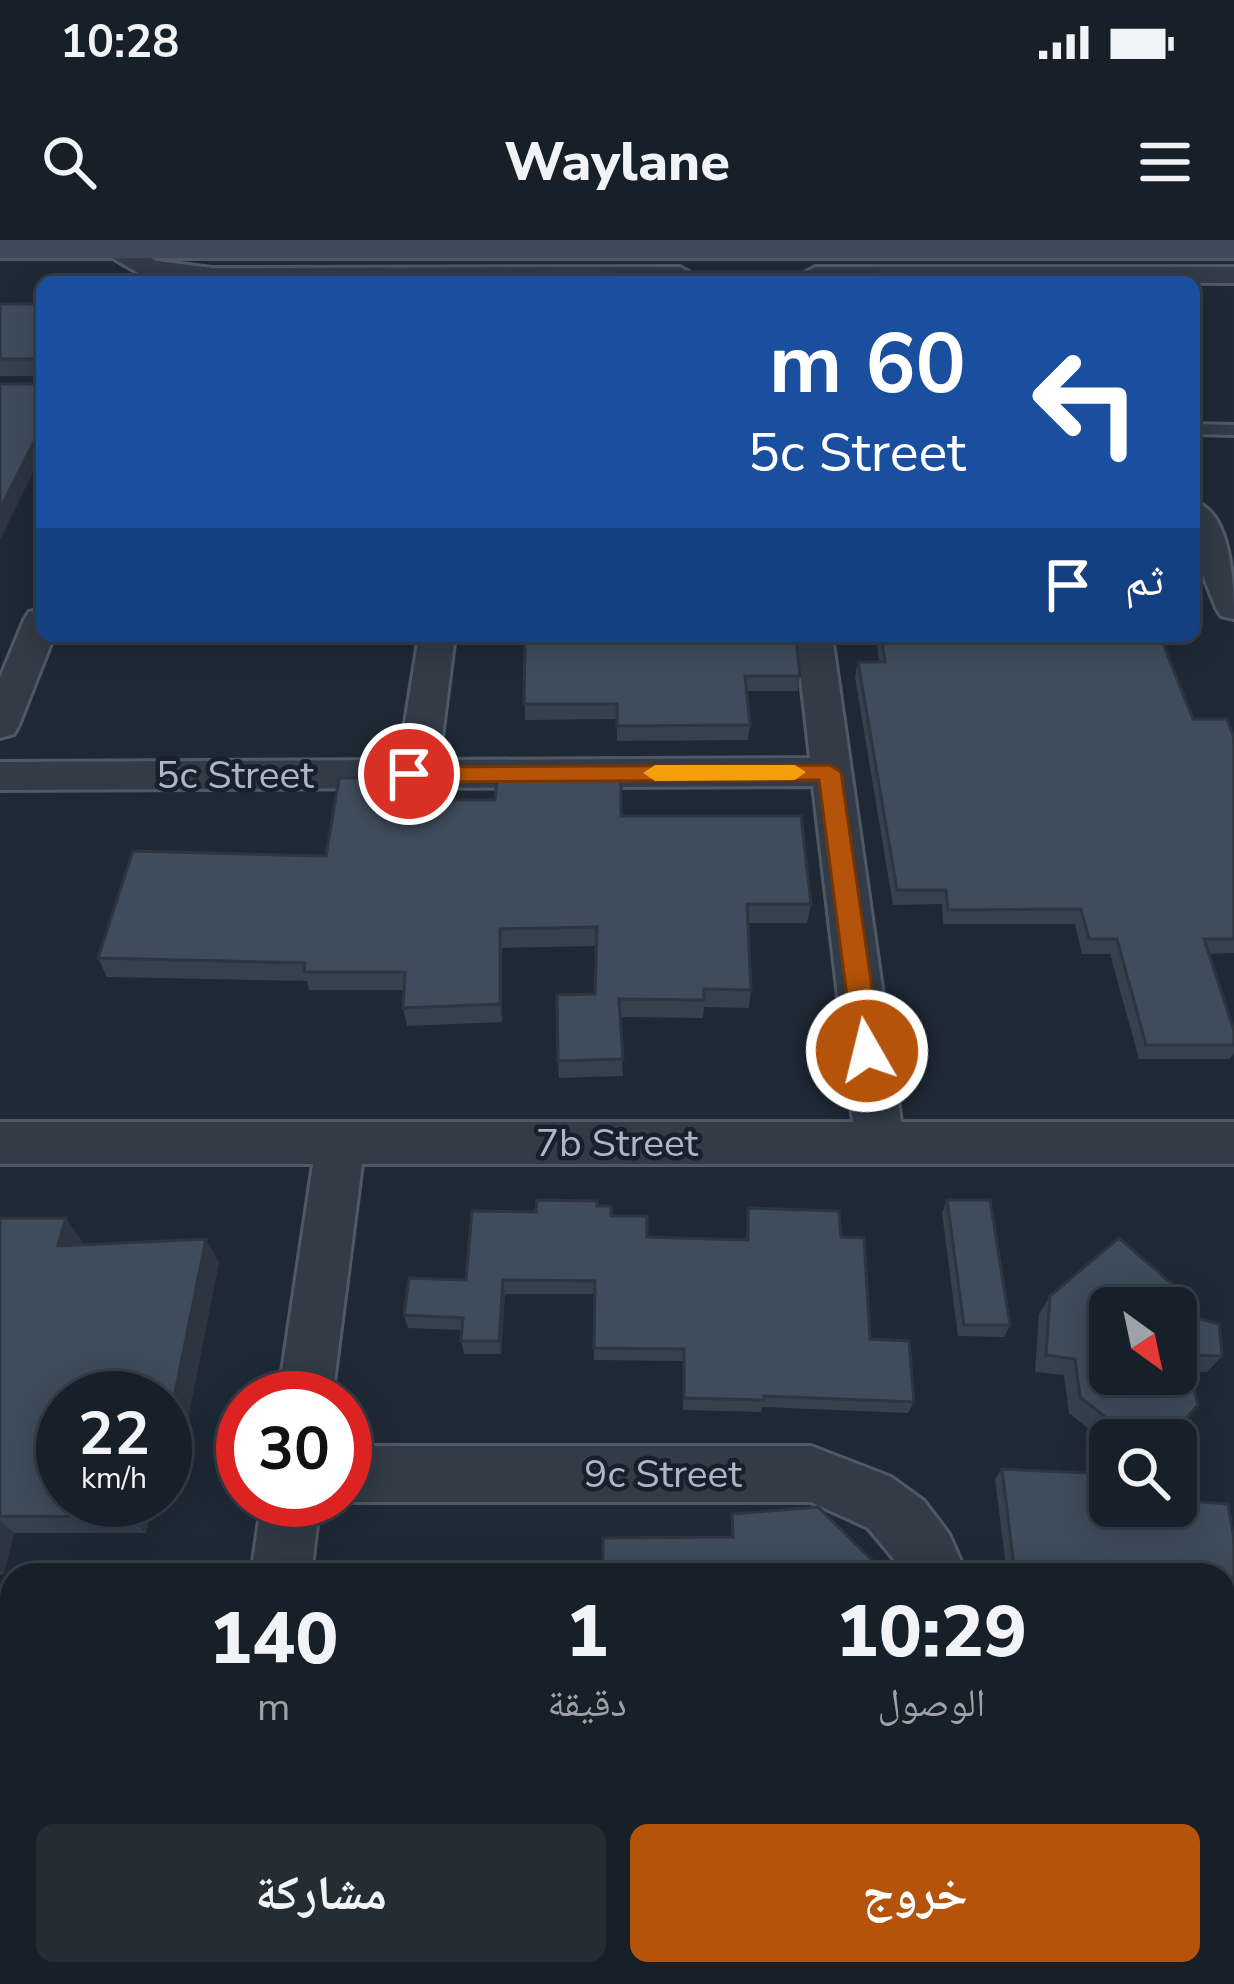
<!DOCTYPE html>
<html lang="ar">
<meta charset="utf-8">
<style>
:root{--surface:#171f28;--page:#242c34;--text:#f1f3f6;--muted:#9ea2a8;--line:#363d45;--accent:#b45309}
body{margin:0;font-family:"Nunito Sans","Noto Naskh Arabic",sans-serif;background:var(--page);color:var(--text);direction:rtl;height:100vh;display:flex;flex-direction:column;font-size:45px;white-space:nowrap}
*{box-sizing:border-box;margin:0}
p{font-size:39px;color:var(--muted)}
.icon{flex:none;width:66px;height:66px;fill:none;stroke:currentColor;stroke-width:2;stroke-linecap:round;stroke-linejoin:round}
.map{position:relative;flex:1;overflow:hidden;direction:ltr}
.details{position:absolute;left:0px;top:1323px;width:1236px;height:423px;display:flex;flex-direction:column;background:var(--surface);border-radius:36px 36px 0 0;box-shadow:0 6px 30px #0003,0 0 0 3px var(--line);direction:rtl}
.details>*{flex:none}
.hud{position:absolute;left:36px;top:36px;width:1164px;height:366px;border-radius:18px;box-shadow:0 6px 30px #0003,0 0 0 3px var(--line);direction:rtl;background:#1a4fa0;color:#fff;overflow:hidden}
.needle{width:78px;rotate:147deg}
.fabs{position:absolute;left:1089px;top:1047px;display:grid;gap:24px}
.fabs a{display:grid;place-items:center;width:108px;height:108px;border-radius:18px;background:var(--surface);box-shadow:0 6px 30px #0003,0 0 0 3px var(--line);font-size:60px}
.speed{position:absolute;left:36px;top:1131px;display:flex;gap:24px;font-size:60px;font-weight:700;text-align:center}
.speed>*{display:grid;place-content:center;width:156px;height:156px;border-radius:50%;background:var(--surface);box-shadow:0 6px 30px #0003,0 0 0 3px var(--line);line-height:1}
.speed small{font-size:30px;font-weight:400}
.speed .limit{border:18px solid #d22;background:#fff;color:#111}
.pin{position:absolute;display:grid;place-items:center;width:102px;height:102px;color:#fff;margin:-51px;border:6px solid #fff;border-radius:50%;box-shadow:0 3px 12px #0007}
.me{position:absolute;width:132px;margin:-66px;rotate:352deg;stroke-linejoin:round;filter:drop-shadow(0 0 9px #0008)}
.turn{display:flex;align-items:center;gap:42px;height:252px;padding:0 36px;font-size:54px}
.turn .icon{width:156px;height:156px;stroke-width:2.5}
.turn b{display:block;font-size:84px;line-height:102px}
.then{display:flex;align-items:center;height:114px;padding:0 36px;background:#0003;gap:24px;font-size:45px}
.eta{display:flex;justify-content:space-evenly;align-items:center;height:204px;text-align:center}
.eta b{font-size:72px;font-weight:800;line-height:84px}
.cta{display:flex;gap:24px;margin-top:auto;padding:24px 36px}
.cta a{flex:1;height:138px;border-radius:18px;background:var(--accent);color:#fff;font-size:48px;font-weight:800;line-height:138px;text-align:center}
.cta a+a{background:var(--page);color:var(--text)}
.status{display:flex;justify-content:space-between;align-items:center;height:84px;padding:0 60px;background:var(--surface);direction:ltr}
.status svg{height:33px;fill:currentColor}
header{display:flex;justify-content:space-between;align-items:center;height:156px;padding:0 36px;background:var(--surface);font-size:54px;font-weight:800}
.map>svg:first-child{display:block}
</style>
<div class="status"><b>10:28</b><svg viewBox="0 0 49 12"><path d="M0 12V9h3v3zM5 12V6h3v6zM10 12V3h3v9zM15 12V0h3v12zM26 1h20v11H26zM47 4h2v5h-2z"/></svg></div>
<header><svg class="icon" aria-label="menu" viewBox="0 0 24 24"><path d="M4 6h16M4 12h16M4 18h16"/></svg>Waylane<svg class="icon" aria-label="search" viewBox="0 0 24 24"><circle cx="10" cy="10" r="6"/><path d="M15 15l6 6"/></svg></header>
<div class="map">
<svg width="1234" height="1744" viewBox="0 0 1234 1744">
<rect width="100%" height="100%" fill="#1f2936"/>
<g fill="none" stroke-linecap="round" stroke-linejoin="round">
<defs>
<path id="service" d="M1194,184L1234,185V195L1194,194Z"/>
<g id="minor">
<path d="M112,0L157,21L212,28L680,27L694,35L685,42H194L140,34L94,7L98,1Z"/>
<path d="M815,27H1234V43L805,41L801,35Z"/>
<path d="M1194,262C1232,271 1234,347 1234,379L1221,376L1216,368L1194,313Z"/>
<path d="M42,369V396H54L19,485L14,494L0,498V438L24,380L29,372Z"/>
<path d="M419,396H455L439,520L810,518L796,396H832L901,882H1234V924H362L332,1158H278L313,924H0V882H853L813,546L0,550V522L399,520Z"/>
<path d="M345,1206H811L891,1237L924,1261L949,1294L967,1335H907L868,1288L811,1262H345L340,1260H345Z"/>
<path d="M262,1260H320L311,1335H251Z"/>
<path d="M194,1734H262L261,1744H191Z"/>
<path d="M953,1734H1021L1023,1744H953Z"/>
</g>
<rect id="secondary" x="0" y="0" width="1234" height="18"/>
</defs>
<use href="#service" stroke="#4f5965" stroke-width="6"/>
<use href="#minor" stroke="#4f5965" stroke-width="6"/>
<use href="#secondary" stroke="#4f5965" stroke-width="6"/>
<use href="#service" fill="#323b46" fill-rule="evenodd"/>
<use href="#minor" fill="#323b46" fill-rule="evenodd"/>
<use href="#secondary" fill="#404a59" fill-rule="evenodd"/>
</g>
<g fill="#36414e">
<path d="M0,64H42V214L0,299V144H39V136H0Z"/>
<path d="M525,396L800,436L798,451H747L750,485L748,500L617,501V479L525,480Z"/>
<path d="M878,396H1160L1193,479L1234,498V713L1209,714L1234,790V813L1230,819H1139L1110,714H1082L1075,684H943L942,664L893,665L855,437L858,422H879L877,405Z"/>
<path d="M383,538L386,560L621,576L811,664L807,683H748L751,750L749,768L704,767L703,778L620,777L623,836L559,838L558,821L595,754L597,706L502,708V782L407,786L403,768L404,750H309L307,741L107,737L98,718L326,616Z"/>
<path d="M947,960L1010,1085L1004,1097L958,1096L942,973Z"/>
<path d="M597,966L647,997L746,999L748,968L841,997L870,1099L914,1162L908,1173L762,1167L761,1172L683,1170V1121L594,1120L595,1054H505L501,1114H464L461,1101L462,1090L408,1088L404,1075L466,1040L536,972Z"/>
<path d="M0,978L82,1001L81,1005L219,1022L172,1259H165V1158H63L153,1260L146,1293H14L4,1334H0Z"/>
<path d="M1050,1056L1179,1073L1222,1116L1207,1132H1191L1167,1200H1110V1206L1069,1173L1064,1135L1035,1132L1039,1074Z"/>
<path d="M1002,1229L1110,1266L1234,1299V1346L1226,1348L1224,1335H1007L995,1239Z"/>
</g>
<g fill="#2c3540">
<path d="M42,186V214L0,299V269Z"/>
<path d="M383,538L387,557L384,580L380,560Z"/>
<path d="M500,689L502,708V782L500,764Z"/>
<path d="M66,978L82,1001L75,1028L58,1006Z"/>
<path d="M206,999L219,1022L172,1259L165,1250V1203Z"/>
<path d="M503,1040L505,1054L501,1114L499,1101Z"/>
<path d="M134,1260H153L146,1293L130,1277Z"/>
<path d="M0,1281L14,1293L4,1334L0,1331Z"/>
</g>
<g fill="#3f4c5b" stroke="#2c3540" stroke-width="3" fill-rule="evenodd">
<path d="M618,32H876L878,42H503L504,40H617Z"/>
<path d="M0,64H42V186L0,269V144H39V119H0Z"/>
<path d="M525,396H796L800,436H745L750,485L617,486V464H524Z"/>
<path d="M881,396H1160L1193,479H1227L1234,498V699H1204L1234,790V805H1146L1117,699H1089L1081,669L948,670L946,650H897L858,422H885Z"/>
<path d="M339,538H383L380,560H495L497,538H621V576H801L811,664H747L751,750L704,749V760L619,759L623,819L558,821L557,755L595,754L597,687L500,689V764L403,768L405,732H304L305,723L98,718L133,611L326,616Z"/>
<path d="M537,960L597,961V966H611V976H647V997L748,1000V968L839,971L841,997L864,998L870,1099L909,1101L914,1162L764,1156V1160L684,1158V1109L594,1108L595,1041L503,1040L499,1101H461L463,1078L404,1075L409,1038L466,1040L472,971L536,972Z"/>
<path d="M947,960H990L1010,1085H964Z"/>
<path d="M0,978H66L58,1006L206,999L165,1203V1158H63V1260H134L130,1277L0,1276Z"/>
<path d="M1119,998L1179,1050V1073L1219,1084L1222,1116L1187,1115L1198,1165L1167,1200H1134L1080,1157L1075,1119L1046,1115L1050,1056ZM1110,1068H1176V1134H1110Z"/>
<path d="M1002,1229L1110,1234V1266H1176V1260L1228,1264L1234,1299V1340L1224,1339L1234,1385V1406L1224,1419V1335H1015Z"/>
<path d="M818,1267L878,1326L879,1335H603V1298L733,1297L732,1274Z"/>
<path d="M580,1734H917L918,1744H580Z"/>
</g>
<path fill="#b45309" stroke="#753606" stroke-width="3" d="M830,525L841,532L881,811L867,821L854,811L819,540L409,542L397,534L409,527Z"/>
<path fill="#f59e0b" d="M655,525H795L806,532L795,540L655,541L643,533Z"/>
<g text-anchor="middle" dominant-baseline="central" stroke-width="9" stroke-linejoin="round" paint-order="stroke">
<g font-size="39" fill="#acb6c4" stroke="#18202b">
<text x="235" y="535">5c Street</text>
<text x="617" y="903">7b Street</text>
<text x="663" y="1234">9c Street</text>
</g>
</g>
</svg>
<div class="fabs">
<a><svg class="needle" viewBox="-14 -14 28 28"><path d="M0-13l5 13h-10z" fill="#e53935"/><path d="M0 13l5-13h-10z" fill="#9ea2a8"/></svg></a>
<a><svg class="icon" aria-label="search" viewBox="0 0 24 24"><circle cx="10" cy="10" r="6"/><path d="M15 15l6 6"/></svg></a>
</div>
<div class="speed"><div>22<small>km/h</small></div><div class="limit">30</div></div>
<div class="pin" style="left:409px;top:534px;background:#d93025"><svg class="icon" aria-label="arrive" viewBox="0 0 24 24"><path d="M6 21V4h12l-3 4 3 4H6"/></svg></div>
<svg class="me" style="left:867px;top:811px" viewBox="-20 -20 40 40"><circle r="17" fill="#b45309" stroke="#fff" stroke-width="3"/><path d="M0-11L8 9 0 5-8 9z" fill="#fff"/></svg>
<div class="hud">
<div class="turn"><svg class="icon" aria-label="left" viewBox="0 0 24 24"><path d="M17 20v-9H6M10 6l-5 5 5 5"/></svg><div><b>60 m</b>5c Street</div></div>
<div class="then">ثم<svg class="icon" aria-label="arrive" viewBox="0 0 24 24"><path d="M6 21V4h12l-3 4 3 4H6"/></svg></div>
</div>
<section class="details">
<div class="eta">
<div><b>10:29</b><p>الوصول</p></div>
<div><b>1</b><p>دقيقة</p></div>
<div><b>140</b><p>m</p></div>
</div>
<div class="cta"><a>خروج</a><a>مشاركة</a></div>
</section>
</div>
